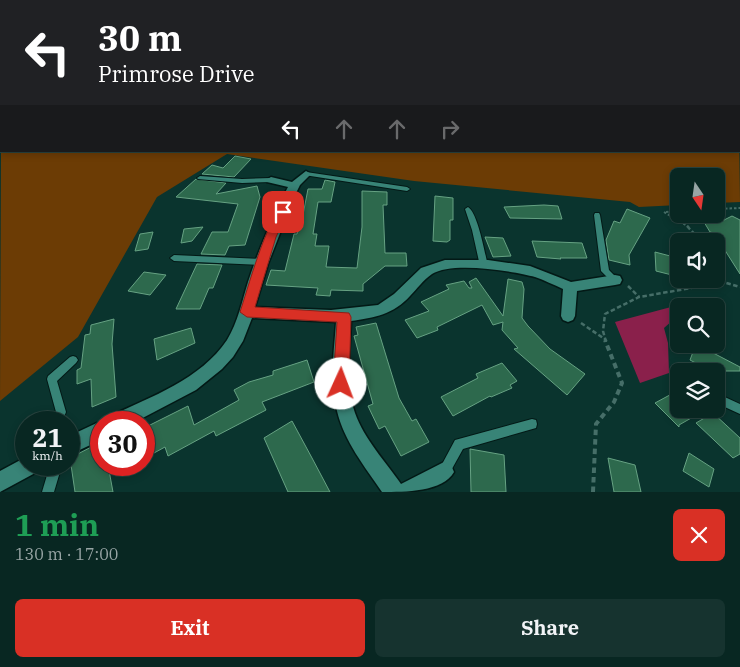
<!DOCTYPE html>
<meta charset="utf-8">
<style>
:root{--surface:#082722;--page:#16332f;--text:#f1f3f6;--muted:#98a5a5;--line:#294440;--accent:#d93025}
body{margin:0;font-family:"IBM Plex Serif",serif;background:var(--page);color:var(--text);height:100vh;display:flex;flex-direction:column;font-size:19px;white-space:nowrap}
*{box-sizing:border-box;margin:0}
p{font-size:16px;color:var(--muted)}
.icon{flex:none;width:28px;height:28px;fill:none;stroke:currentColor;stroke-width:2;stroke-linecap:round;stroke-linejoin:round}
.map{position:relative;height:492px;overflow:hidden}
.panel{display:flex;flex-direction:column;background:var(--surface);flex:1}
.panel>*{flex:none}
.banner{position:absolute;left:0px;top:0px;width:740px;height:152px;box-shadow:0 2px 8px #0003,0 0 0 1px var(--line);background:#202124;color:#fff;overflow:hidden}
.needle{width:32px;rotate:167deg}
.fabs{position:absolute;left:670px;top:168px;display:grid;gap:10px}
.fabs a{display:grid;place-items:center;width:55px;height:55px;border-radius:8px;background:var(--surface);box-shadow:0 2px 8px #0003,0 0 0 1px var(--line);font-size:25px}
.speed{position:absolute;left:15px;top:411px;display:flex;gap:10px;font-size:25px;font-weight:700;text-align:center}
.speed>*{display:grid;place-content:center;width:65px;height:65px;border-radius:50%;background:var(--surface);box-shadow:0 2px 8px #0003,0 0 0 1px var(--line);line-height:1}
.speed small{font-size:12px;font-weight:400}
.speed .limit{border:8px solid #d22;background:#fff;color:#111}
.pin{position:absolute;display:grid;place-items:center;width:42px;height:42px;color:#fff;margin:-21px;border-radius:10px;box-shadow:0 2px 8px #0006}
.me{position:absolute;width:55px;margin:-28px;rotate:2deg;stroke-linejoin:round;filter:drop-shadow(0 0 4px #0008)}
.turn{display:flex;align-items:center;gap:18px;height:105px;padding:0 15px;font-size:22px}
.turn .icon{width:65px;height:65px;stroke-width:2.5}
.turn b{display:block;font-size:35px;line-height:42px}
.lanes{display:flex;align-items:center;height:48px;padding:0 15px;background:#0003;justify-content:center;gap:25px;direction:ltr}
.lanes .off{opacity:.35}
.round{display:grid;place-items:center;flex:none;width:52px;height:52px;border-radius:8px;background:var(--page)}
.headline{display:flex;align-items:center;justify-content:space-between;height:85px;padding:0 15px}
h1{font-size:30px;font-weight:700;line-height:38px;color:#1e9e55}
.action{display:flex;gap:10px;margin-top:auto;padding:10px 15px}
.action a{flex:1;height:58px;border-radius:8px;background:var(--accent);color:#fff;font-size:20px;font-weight:700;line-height:58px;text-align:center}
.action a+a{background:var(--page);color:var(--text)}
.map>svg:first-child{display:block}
</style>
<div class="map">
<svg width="740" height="492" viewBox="0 0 740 492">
<rect width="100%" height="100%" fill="#0a342e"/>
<path fill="#6c3c05" d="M739,129L740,202L716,203V176H679V205L639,207L630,202L414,181L227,154L157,197L78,337L0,401L1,151H739Z"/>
<path fill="#8a204b" d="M671,307L673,320L664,328L668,343L669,373L640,383L615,322Z"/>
<g fill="#2d694d" stroke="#66a283">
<path d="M235,156L251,159L234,177L202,174L212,165L223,168Z"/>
<path d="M196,179L226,183L216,194L257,186L260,197L245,245L229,246L225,255L201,254L212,232H228L238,204L176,197Z"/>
<path d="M325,180L335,182L331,202H318L313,234H317L315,246H329L326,267L357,268L362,227V191L387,192V205H383L385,253H406L407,266H385L363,284V291L331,290L330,296L316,295L318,288L266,285L271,270L285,271L294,234H297L299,225H301L308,189H322Z"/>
<path d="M435,196L453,198V220H450V240L447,242L433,241Z"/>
<path d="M544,205L558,206L562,219L510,218L504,207Z"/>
<path d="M627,209L650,218L629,255L630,265L609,260L606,240L614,221L620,223Z"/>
<path d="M732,216L740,220V274L714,233L710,232L701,217L724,220Z"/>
<path d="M203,227L192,241L181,243L184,229Z"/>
<path d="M153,232L148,249L135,251L140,234Z"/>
<path d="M485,237L503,238L511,256L493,257Z"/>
<path d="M532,241L582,243L587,258H560L561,259L537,257Z"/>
<path d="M655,252L674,257L676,276L656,271Z"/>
<path d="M197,264L222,265L213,288H209L200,309H176Z"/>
<path d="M144,272L166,275L150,295L128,291Z"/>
<path d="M476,278L503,316L508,279L522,282L524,289L522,318L528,326L550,349L585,374L567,395L514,349L518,348L502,330L503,322L493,325L482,305L437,327L438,330L417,338L405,320L429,311L421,302L449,289L446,285L464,281L469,288H472L469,282Z"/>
<path d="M114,319L112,344L116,397L92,407L91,379L77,384V370L81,368L85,335L90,334L91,325Z"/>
<path d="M376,323L399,398L412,421L416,419L429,442L401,456L385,426L379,429L368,406L373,404L354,336L358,335L356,327Z"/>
<path d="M191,328L195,343L157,360L154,339Z"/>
<path d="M696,344L740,367V371H711L690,360Z"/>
<path d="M307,360L314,382L262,402L266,410L216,436L214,431L168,456L165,447L154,453L148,426L188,406L194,425L239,400L234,390L249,382L273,375V371Z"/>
<path d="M502,363L517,381L510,385L512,388L491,397L490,396L453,416L441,397L478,378L476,374Z"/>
<path d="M679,390V409H707L679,425V427L655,403Z"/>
<path d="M713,413L740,438V454L733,458L696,423Z"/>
<path d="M292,421L312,458L330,492H288L264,438Z"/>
<path d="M101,442V465H108L113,492H75L70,458Z"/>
<path d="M470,449L504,455L506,492H471Z"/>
<path d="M689,453L714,469L709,487L683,471Z"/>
<path d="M608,458L635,465L641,492H614Z"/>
</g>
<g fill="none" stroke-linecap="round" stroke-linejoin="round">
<defs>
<g id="lane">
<path d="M306,172L407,187L410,189L407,191L304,175L303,174Z"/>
<path d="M200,176L242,179L271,178L274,180L271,182L242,183L198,179L197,178Z"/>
<path d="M468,207C478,213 485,254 488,266L487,268H481L480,266L472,230L465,209Z"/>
<path d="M595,213H599L600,215L609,270L619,280L618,282H612L601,271L594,215Z"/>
<path d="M174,255L263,259L267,262L263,265L174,261L170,258Z"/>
<path d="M73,356L76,357L78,360L76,363L57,381L66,412L62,422H51L56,412L47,379L48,376L70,357Z"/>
<path d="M716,393L740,404V414L716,403Z"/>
<path d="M532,419L536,420L537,424L536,428L463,449L448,476L444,478L440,476L438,472L440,468L455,440Z"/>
<path d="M50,465H62L54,492H42Z"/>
</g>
<g id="street">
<rect x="0" y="102" width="1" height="4"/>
<path d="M1,132V138L0,139V133Z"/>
<path d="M306,171L311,174L300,185L295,195L268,264L255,307L331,310L378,305L394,294L421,268L445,260H488L530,266L571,282L615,275L620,276L622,280L620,284L615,285L577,291L575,316L573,320L568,322L563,320L561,316L563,289C554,285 544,280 535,277C512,271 452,261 432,274C423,280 417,289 410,296C394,314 374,318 351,321C350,351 345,384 355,413C364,439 386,462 401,484L444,462L451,465L454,472C443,492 405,492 382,492C365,467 344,441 337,411C329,382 334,352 336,322L252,318L243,341L233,357L222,369L196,390L135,422H107L110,416C151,397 201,379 227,340C238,322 242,301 248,282C257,254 274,213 288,187L267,182L266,180L271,177L292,182Z"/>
<path d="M101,421L105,422H101V440L69,455V436Z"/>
<path d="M26,457V465H40L37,472L0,492V471Z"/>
</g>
</defs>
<use href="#lane" stroke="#031916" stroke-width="2"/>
<use href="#street" stroke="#031916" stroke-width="3"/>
<g stroke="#466e68" stroke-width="2" stroke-dasharray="2.5 2" stroke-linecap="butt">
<path d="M739,125L740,127"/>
<path d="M716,209L740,208"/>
<path d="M664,212L689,227"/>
<path d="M666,212L679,211"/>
</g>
<g stroke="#466e68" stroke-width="2.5" stroke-dasharray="4.5 2.5" stroke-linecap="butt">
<path d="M687,226L701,241"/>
<path d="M713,279L740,287"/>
<path d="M628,286L639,297"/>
<path d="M581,323L606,340"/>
<path d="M606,342L603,331L605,314L639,297L697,287L711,279"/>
</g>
<path stroke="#466e68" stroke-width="4" stroke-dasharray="5.5 4" stroke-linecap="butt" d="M593,492L596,424L614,402L622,383L605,340"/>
<use href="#lane" fill="#388477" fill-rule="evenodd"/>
<use href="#street" fill="#388477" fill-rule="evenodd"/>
</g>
<linearGradient id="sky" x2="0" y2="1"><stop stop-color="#061d19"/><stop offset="0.51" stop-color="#2d5057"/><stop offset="1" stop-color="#2d5057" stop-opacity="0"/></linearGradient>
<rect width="740" height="142" fill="url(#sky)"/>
<path fill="#d93025" stroke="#8d1f18" d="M283,209L288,212L276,237L255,307L349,313L351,317L349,384L346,389L341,391L336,389L333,384L337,322L247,317L240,312C246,295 268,213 283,209Z"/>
</svg>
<div class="fabs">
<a><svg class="needle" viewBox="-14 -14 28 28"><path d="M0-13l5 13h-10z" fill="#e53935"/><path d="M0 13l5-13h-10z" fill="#98a5a5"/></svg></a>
<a><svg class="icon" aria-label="sound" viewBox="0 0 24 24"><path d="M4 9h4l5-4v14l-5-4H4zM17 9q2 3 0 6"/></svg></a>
<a><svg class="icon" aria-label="search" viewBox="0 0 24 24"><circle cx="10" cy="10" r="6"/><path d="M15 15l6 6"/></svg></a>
<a><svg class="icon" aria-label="layers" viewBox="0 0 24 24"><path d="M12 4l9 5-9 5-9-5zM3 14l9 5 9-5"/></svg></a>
</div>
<div class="speed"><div>21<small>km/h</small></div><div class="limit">30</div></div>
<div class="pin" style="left:283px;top:212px;background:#d93025"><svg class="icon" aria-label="arrive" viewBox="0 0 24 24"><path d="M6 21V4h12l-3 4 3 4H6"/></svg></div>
<svg class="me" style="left:341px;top:384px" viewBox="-20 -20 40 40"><circle r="19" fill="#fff"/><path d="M0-13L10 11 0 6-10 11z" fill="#d93025"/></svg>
<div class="banner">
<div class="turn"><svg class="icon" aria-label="left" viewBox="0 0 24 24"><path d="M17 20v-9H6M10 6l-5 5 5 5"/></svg><div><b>30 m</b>Primrose Drive</div></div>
<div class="lanes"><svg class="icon" aria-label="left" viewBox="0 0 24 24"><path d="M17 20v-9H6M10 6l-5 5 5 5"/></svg><svg class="icon off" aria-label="ahead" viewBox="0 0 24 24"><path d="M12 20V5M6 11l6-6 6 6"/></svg><svg class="icon off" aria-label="ahead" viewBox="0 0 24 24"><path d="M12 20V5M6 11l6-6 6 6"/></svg><svg class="icon off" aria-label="right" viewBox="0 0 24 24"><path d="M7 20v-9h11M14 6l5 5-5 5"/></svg></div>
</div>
</div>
<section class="panel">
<div class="headline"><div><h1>1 min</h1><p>130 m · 17:00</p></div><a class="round" style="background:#d93025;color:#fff"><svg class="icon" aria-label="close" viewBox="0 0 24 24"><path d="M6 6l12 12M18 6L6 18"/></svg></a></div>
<div class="action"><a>Exit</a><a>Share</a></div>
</section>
